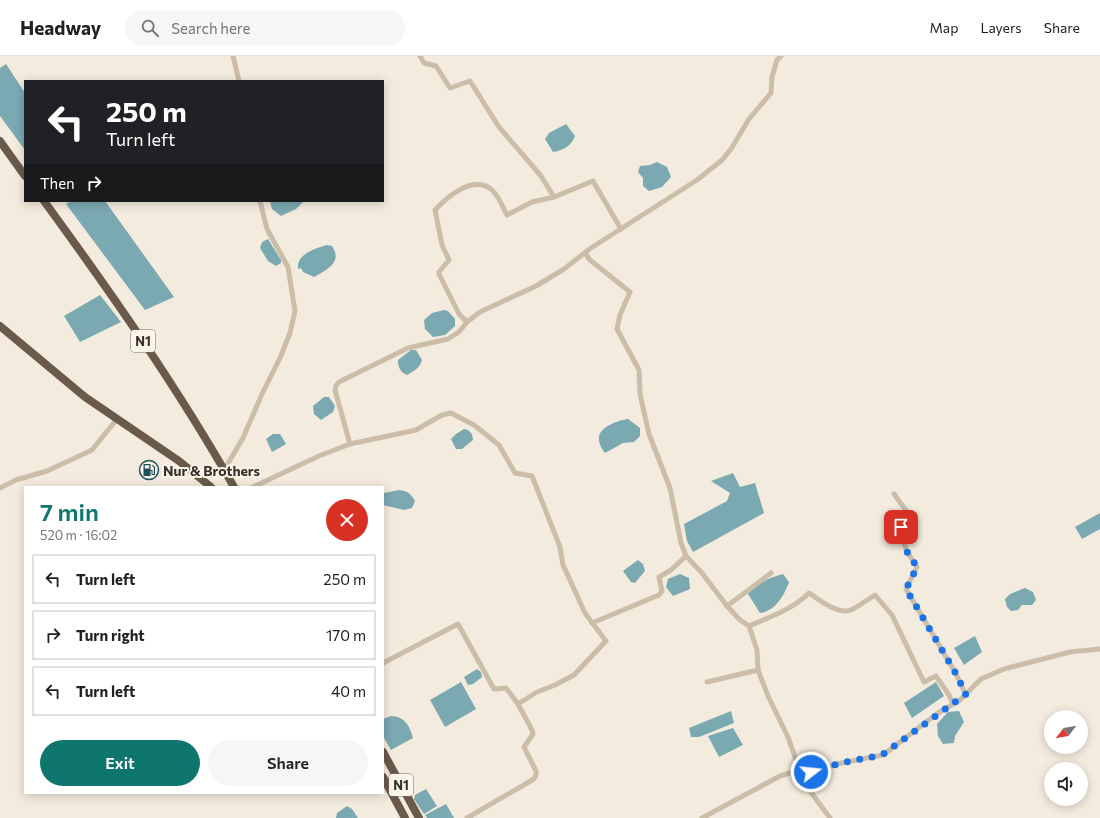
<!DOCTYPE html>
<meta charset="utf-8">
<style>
:root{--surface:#fff;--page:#f6f6f6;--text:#202124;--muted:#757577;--line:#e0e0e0;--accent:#0f766e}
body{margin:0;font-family:Commissioner,sans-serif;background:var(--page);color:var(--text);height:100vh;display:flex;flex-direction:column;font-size:15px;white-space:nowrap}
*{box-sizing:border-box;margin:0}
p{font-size:13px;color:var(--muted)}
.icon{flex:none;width:22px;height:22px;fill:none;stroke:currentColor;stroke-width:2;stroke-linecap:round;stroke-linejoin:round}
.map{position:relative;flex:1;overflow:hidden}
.drawer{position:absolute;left:24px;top:430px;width:360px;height:308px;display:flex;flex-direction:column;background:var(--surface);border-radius:0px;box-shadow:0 2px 10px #0003}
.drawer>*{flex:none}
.banner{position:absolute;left:24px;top:24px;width:360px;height:122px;border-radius:0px;box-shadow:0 2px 10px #0003;background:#202124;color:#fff;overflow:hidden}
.needle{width:26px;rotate:239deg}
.tools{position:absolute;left:1044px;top:654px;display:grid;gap:8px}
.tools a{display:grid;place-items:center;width:44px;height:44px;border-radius:50%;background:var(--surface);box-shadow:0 2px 10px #0003;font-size:20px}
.pin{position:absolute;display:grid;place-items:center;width:34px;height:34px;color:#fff;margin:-17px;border-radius:8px;box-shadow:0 2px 6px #0006}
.me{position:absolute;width:44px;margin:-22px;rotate:74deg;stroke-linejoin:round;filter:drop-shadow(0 0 3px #0008)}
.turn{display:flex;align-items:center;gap:14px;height:84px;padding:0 16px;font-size:18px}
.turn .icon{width:52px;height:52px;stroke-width:2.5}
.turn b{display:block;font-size:28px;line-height:34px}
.then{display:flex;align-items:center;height:38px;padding:0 16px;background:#0003;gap:8px;font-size:15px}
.round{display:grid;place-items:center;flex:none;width:42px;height:42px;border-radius:21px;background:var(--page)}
.summary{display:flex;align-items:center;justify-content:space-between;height:68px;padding:0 16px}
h1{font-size:24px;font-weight:600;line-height:30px;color:var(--accent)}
.button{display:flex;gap:8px;margin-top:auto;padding:8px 16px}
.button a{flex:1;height:46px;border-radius:24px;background:var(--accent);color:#fff;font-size:16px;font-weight:600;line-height:46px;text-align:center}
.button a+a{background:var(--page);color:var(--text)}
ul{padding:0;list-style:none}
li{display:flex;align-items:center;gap:12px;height:50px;margin:0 8px 6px;padding:0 8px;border:2px solid var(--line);border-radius:0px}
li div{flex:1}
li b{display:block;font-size:15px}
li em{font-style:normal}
header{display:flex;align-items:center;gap:24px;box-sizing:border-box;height:56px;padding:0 20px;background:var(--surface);border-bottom:1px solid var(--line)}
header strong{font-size:19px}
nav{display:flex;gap:22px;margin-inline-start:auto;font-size:14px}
.search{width:280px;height:36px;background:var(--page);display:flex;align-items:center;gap:10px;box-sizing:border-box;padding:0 14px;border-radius:22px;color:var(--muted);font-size:15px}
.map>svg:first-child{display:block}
</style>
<header>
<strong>Headway</strong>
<div class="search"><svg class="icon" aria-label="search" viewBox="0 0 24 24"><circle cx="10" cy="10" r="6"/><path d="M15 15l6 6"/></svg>Search here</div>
<nav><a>Map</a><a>Layers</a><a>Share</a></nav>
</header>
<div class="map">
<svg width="1100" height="762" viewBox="0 0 1100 762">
<rect width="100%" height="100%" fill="#f3ebdd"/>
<g fill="#7ba9b1">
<path d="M6,8L25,37V94L0,60V12Z"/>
<path d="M566,68L575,80C571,90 564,94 553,96L545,83L549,77Z"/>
<path d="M657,106L667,111L671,121L662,131L649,135L643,130V122L638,116L640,110L650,109Z"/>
<path d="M71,145H105L174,241L145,254L66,148Z"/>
<path d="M270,145H304L296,153L281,160L272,153Z"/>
<path d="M268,183L281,204V207L276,210L268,205L260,192L262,186Z"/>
<path d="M327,189L332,190C343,206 327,214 314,221L303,216L301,212L298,213C296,198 316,192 327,189Z"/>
<path d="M100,239L121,266L80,286L64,260Z"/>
<path d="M444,254L448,255L455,263V270L445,279L433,281L425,273L424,264L432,257Z"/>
<path d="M411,294H416L422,304C420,312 414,315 407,319C400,316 398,311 398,304Z"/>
<path d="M324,341H329L335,350L333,356L321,364L314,358L313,350Z"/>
<path d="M628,363L640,372V380L634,386L623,387L605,397C602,393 599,388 599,383C598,371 619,364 628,363Z"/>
<path d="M464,373L468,374L472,378L473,384L462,393H456L451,383L456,378Z"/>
<path d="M273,378H280L286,388L272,396L266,383Z"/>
<path d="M733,417L740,431L755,427L764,457L693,496L687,485L684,468L727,445L730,437L711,425Z"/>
<path d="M399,434C408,435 411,438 415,445L412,452L404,454L383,449L384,437Z"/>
<path d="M1100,457V473L1082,483L1075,471Z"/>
<path d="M638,504L643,508L645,515L635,527L631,526L623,515Z"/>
<path d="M680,518L689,522L690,533L673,540L666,531L668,523Z"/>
<path d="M783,518L789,526C784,540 775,555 760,557L748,538C755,528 771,521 783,518Z"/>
<path d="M1025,532L1033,536L1036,544L1032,549H1022L1018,554L1011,555L1007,551L1005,543L1010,538Z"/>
<path d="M975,580L982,596L964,609L954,592Z"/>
<path d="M477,613L481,616L482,621L473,628L468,629L464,621Z"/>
<path d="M461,626L476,653L445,671L430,644Z"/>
<path d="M936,626L944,640L912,662L904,647Z"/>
<path d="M731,655L734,667L699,681H691L689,672Z"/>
<path d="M959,655L964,666L955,680L954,687L943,688L938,680L937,668L948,656Z"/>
<path d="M391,660C405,660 410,671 413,682L391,694L383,680V663Z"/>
<path d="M733,672L743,689L719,701L708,680Z"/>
<path d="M426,733L437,750L424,758L414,743L415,739Z"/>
<path d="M446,748L454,762H427L425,759Z"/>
<path d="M347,750L352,753L358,762H336L337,757Z"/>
</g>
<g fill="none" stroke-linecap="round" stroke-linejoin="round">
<g stroke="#ccbda8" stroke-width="5">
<path d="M233,0L239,25"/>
<path d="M420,0L424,7L436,10L450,32L470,25L499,71L541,120L554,141"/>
<path d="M585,197L590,204L630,236L620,259L617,273L639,314L640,338L649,378L670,432L681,487L686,500L702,517L727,550L740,564L749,570"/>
<path d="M467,266L459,258L439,218V216L449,204L442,189L435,154C448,140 474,118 492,134C499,140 503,152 507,159L532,146L554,141L593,125L621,173"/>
<path d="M350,388L335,334L336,330L339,326L408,292L448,283L459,276L467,266L480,256L536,230L564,213L591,192L697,124L722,104L731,93L749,63L771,37L772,21L777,4L781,0"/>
<path d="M224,414L243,382L262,338L280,302L290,277L295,255L288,211L267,173L260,145"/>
<path d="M253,431L319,400L350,388L416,374L442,359L451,357L474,369L499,389L515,417L532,420L560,491L563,509L585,557L606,585L574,619L555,629L537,636L518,648"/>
<path d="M0,432L16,424L47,415L92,394L117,363"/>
<path d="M894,438L910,460L901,471L906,494L917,511L906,533L955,616L966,639"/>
<path d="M727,550L771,517"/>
<path d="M592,567L659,539L662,535L659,521L671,514L686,500"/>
<path d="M383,607L458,568L494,633L506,632L518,648L532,674L533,678L524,691L536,715V719L534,723L467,762"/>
<path d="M707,626L758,614"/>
<path d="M702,762L780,720L790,717L811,716L841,707L883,699L938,657L960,644L981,623L1004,613L1070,596L1100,593"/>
<path d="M830,762L804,727L788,681L768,640L758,614L757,594L749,570C770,561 793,553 809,537C819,544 838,559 851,554C859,550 867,544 875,539L892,559L924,626L936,620L949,639L953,648"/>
</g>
<g stroke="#6a5a4c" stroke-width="8">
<path d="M0,85L25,120"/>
<path d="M44,145C112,238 177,331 234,431"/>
<path d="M0,270L85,341L179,405L211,431"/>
<path d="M383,696L419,762"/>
<path d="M383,721L405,762"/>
</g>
</g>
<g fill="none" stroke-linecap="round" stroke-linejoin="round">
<path stroke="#1a73e8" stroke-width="7" stroke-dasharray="0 12.6" d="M811,716L841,707L882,699L966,638L955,616L906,533L917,511L906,494L901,471"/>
</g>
<defs>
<symbol id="fuel-ring" viewBox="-11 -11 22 22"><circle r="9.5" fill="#faf5ea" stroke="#1d505c" stroke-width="1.5"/><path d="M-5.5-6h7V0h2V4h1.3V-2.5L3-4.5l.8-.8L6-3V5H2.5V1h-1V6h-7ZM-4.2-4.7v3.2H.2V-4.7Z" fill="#1d505c"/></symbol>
</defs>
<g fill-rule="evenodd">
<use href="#fuel-ring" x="138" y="403" width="22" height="22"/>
</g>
<g text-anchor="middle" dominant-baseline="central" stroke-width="4" stroke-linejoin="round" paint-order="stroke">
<g fill="#faf5ea" stroke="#726a63" stroke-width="1">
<rect x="131" y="274" width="24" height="22" rx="3"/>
<rect x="389" y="718" width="24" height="22" rx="3"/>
</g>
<g font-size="13" font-weight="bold" fill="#382f29">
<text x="143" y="285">N1</text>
<text x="401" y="729">N1</text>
</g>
<g font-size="14" font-weight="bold" fill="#382f29" stroke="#faf5ea" text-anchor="start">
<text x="163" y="414">Nur &amp; Brothers</text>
</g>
</g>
</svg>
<div class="tools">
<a><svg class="needle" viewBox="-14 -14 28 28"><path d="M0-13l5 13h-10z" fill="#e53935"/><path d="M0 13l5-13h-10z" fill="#757577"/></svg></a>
<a><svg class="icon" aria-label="sound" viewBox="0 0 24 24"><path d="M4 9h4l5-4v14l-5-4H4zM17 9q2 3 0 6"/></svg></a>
</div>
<div class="pin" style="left:901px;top:471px;background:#d93025"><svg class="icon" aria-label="arrive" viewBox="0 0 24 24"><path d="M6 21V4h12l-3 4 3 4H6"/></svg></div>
<svg class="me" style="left:811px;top:716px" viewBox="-20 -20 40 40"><circle r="17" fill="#1a73e8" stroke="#fff" stroke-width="3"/><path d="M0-11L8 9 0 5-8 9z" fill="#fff"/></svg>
<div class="banner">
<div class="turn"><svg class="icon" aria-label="left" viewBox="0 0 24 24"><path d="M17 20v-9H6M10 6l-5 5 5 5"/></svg><div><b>250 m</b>Turn left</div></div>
<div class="then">Then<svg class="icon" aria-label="right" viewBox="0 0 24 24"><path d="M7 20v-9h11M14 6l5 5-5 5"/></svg></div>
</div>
<section class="drawer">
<div class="summary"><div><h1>7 min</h1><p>520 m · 16:02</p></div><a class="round" style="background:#d93025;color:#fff"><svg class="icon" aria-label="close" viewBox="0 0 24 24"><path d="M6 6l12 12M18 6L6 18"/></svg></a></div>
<ul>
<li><svg class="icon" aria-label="left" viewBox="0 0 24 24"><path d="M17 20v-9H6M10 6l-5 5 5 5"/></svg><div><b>Turn left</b></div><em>250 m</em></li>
<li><svg class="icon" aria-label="right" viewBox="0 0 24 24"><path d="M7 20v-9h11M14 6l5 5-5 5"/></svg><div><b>Turn right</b></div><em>170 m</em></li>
<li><svg class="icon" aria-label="left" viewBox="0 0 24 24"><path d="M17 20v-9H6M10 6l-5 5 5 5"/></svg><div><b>Turn left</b></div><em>40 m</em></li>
</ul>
<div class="button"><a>Exit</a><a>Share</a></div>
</section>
</div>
